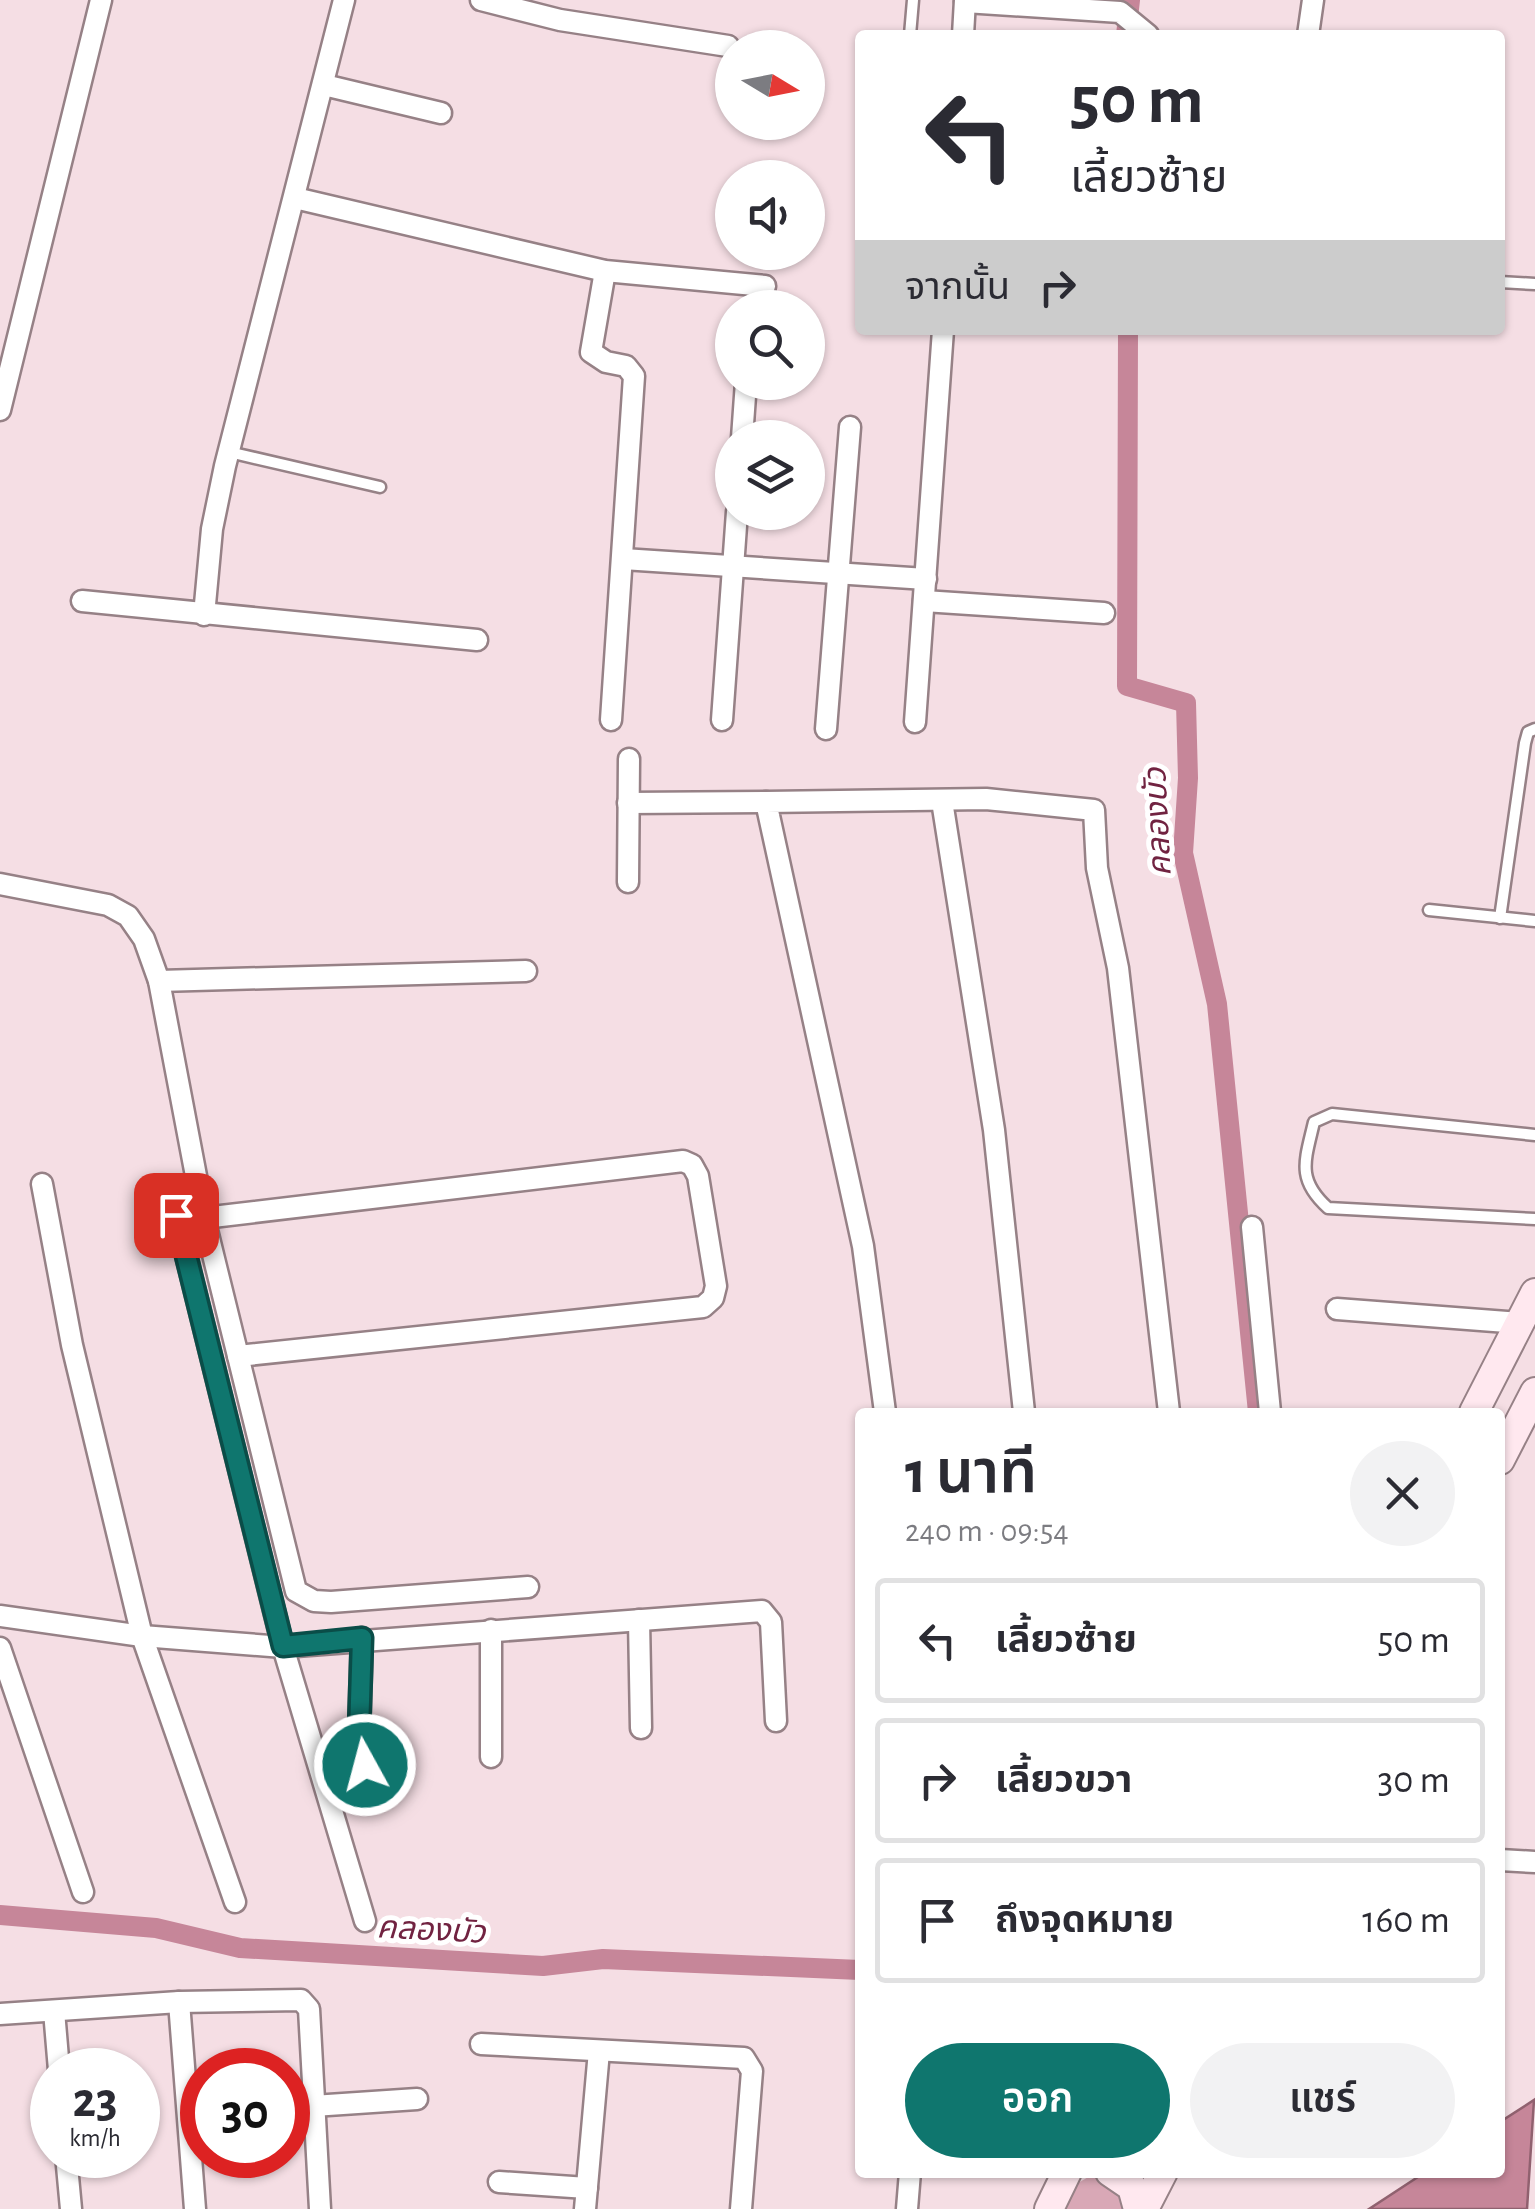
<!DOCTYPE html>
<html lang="th">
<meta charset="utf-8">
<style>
:root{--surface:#fff;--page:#f2f2f3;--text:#2b2b33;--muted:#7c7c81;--line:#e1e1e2;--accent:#0f766e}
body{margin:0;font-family:"Alegreya Sans","Noto Sans Thai",sans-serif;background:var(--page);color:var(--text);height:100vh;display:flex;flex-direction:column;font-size:38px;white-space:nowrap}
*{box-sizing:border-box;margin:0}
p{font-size:32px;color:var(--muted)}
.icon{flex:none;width:55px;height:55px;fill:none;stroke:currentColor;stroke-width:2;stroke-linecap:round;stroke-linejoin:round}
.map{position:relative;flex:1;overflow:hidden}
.panel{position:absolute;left:855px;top:1408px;width:650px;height:770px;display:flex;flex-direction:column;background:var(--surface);border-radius:10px;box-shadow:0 2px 8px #0004}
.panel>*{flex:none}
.guide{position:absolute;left:855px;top:30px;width:650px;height:305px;border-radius:10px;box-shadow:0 2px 8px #0004;background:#fff;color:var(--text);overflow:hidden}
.needle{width:65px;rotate:100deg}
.fabs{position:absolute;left:715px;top:30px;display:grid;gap:20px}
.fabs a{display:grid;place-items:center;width:110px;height:110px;border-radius:50%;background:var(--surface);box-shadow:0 2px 8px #0004;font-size:50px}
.speed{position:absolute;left:30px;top:2048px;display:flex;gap:20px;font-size:50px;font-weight:700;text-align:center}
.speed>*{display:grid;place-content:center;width:130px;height:130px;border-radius:50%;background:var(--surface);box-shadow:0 2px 8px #0004;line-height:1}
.speed small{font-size:25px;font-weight:400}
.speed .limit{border:15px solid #d22;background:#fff;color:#111}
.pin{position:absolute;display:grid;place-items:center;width:85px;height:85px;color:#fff;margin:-42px;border-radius:20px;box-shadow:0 5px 15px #0006}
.me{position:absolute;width:110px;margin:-55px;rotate:353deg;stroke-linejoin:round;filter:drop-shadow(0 0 8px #0008)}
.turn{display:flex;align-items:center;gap:35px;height:210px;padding:0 50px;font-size:45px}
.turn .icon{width:130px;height:130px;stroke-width:2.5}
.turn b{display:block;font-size:70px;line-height:85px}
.then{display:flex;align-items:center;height:95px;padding:0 50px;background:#0003;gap:20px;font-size:38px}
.round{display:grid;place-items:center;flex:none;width:105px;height:105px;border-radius:52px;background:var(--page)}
.overview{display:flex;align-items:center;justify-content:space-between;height:170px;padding:0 50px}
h1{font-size:60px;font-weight:600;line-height:75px}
.primary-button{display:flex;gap:20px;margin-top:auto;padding:20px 50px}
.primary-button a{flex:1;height:115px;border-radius:60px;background:var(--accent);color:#fff;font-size:40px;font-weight:600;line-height:115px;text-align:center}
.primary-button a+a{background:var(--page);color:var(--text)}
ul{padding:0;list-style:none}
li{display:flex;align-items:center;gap:30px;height:125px;margin:0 20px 15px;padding:0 30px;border:5px solid var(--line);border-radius:10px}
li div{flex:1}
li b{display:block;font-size:38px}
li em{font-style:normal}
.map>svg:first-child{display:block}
</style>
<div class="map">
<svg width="1535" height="2209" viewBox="0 0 1535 2209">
<rect width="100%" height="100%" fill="#f5dee4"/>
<path fill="#d9a8b6" d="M1090,2176L1106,2177L1120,2186L1125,2209H1065L1078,2183Z"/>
<path fill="#c68699" stroke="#90616f" stroke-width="2.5" d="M1534,2100L1527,2209H1369L1424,2173L1500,2172V2122Z"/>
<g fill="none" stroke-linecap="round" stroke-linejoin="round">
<g stroke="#c68699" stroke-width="20">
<path d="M1126,35L1130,0"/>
<path d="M1128,330L1127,686L1186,703L1188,778L1183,853L1217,1004L1258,1412"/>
<path d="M0,1915L156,1928L240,1948L543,1966L603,1959L860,1970"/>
</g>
<defs>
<g id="service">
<path d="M910,35L913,0"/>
<path d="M1500,282L1535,284"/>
<path d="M229,452L380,487"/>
<path d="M1429,910L1535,921"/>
<path d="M1500,918L1525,743L1528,732L1535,729"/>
<path d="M1535,1135L1332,1114L1314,1122C1305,1161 1296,1179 1328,1208L1535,1219"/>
</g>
<g id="minor">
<path d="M481,0L560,20L728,46"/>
<path d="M965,2L1120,12L1148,35"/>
<path d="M963,35L965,0"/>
<path d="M1308,35L1313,0"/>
<path d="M324,85L441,113"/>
<path d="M295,198L605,271L765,286"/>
<path d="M605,271L591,352L606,362L626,366L634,376L611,720"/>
<path d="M0,410L101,0"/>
<path d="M742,438L746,382"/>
<path d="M623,559L926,579"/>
<path d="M82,601L477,640"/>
<path d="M924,601L1104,613"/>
<path d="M204,615L212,529L225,466L344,0"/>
<path d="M722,720L737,512"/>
<path d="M915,722L943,330"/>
<path d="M826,729L850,427"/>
<path d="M942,801L994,1130L1024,1412"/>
<path d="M628,803L766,802"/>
<path d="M628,882L629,759"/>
<path d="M0,884L108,905L128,916L144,939L159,981L204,1218L296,1591L314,1601L331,1602L528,1587"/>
<path d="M159,981L526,971"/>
<path d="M42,1184L72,1345L142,1636L235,1902"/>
<path d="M176,1215L283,1647L365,1921"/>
<path d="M204,1218L683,1161L692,1165L698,1176L716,1286L713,1298L703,1307L238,1356"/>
<path d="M1252,1227L1270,1412"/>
<path d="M1337,1309L1520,1323"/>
<path d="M885,1412L863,1246L766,802L986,799L1094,810L1097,868L1118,968L1169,1412"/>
<path d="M0,1616L142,1636L283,1647L762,1611L771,1622L776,1721"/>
<path d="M639,1620L641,1728"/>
<path d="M491,1630V1757"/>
<path d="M362,1638L359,1731L365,1765"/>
<path d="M0,1648L83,1892"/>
<path d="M1500,1860L1535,1862"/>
<path d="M179,2002L195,2209"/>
<path d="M54,2011L59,2070"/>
<path d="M0,2014L179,2002L301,2000L309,2009L320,2209"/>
<path d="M481,2044L744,2058L752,2071L741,2209"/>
<path d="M313,2106L417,2099"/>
<path d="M66,2155L71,2209"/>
<path d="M499,2182L587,2188"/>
<path d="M585,2209L599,2051"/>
<path d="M907,2209L910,2172"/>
</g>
<g id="secondary">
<path d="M1474,1412L1535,1293"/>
<path d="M1500,1460L1535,1392"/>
<path d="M1110,2172L1132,2187L1138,2209"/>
<path d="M1049,2209L1067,2172"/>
<path d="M1144,2209L1163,2172"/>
</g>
</defs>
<use href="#service" stroke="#968186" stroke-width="15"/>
<use href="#minor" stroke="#968186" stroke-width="25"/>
<use href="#secondary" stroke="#968186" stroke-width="32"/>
<use href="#service" stroke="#fff" stroke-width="10"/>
<use href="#minor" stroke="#fff" stroke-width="20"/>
<use href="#secondary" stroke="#ffe8ef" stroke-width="28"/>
</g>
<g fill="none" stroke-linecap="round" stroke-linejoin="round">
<defs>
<path id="route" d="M176,1215L283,1646L362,1638L359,1732L365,1765"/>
</defs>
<use href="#route" stroke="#0a4d48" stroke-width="25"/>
<use href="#route" stroke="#0f766e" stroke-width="18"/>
</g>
<g text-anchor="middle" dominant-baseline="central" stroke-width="10" stroke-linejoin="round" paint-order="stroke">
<g font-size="32" font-style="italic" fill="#712341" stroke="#fff">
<text transform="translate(1158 822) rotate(-93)">คลองบัว</text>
<text transform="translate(431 1930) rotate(3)">คลองบัว</text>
</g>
</g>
</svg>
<div class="fabs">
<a><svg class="needle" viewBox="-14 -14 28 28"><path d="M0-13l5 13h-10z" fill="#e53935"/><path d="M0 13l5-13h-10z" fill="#7c7c81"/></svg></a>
<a><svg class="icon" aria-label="sound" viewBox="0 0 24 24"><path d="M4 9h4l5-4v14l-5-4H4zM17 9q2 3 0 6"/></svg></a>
<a><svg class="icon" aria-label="search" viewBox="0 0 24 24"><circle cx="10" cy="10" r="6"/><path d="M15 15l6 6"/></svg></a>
<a><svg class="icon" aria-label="layers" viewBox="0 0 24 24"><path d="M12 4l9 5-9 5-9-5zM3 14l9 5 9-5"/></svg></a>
</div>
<div class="speed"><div>23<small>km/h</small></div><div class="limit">30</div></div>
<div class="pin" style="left:176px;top:1215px;background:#d93025"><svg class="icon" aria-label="arrive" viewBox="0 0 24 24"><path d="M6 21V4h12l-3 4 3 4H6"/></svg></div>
<svg class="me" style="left:365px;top:1765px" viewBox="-20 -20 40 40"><circle r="17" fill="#0f766e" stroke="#fff" stroke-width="3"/><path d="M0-11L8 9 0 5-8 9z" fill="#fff"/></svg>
<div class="guide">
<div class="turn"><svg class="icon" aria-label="left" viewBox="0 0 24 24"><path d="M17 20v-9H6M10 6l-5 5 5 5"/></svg><div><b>50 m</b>เลี้ยวซ้าย</div></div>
<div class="then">จากนั้น<svg class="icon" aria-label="right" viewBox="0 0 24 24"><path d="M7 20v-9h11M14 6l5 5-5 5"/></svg></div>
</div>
<section class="panel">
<div class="overview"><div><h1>1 นาที</h1><p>240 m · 09:54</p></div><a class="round"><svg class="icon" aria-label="close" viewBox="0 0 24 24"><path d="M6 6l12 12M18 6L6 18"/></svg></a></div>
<ul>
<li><svg class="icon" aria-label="left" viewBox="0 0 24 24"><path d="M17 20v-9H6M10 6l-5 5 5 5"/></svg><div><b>เลี้ยวซ้าย</b></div><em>50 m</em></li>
<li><svg class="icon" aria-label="right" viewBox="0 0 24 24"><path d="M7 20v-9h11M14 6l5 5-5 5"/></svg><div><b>เลี้ยวขวา</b></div><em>30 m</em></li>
<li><svg class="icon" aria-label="arrive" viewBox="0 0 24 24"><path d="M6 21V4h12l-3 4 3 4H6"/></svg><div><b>ถึงจุดหมาย</b></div><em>160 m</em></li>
</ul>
<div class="primary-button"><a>ออก</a><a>แชร์</a></div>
</section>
</div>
